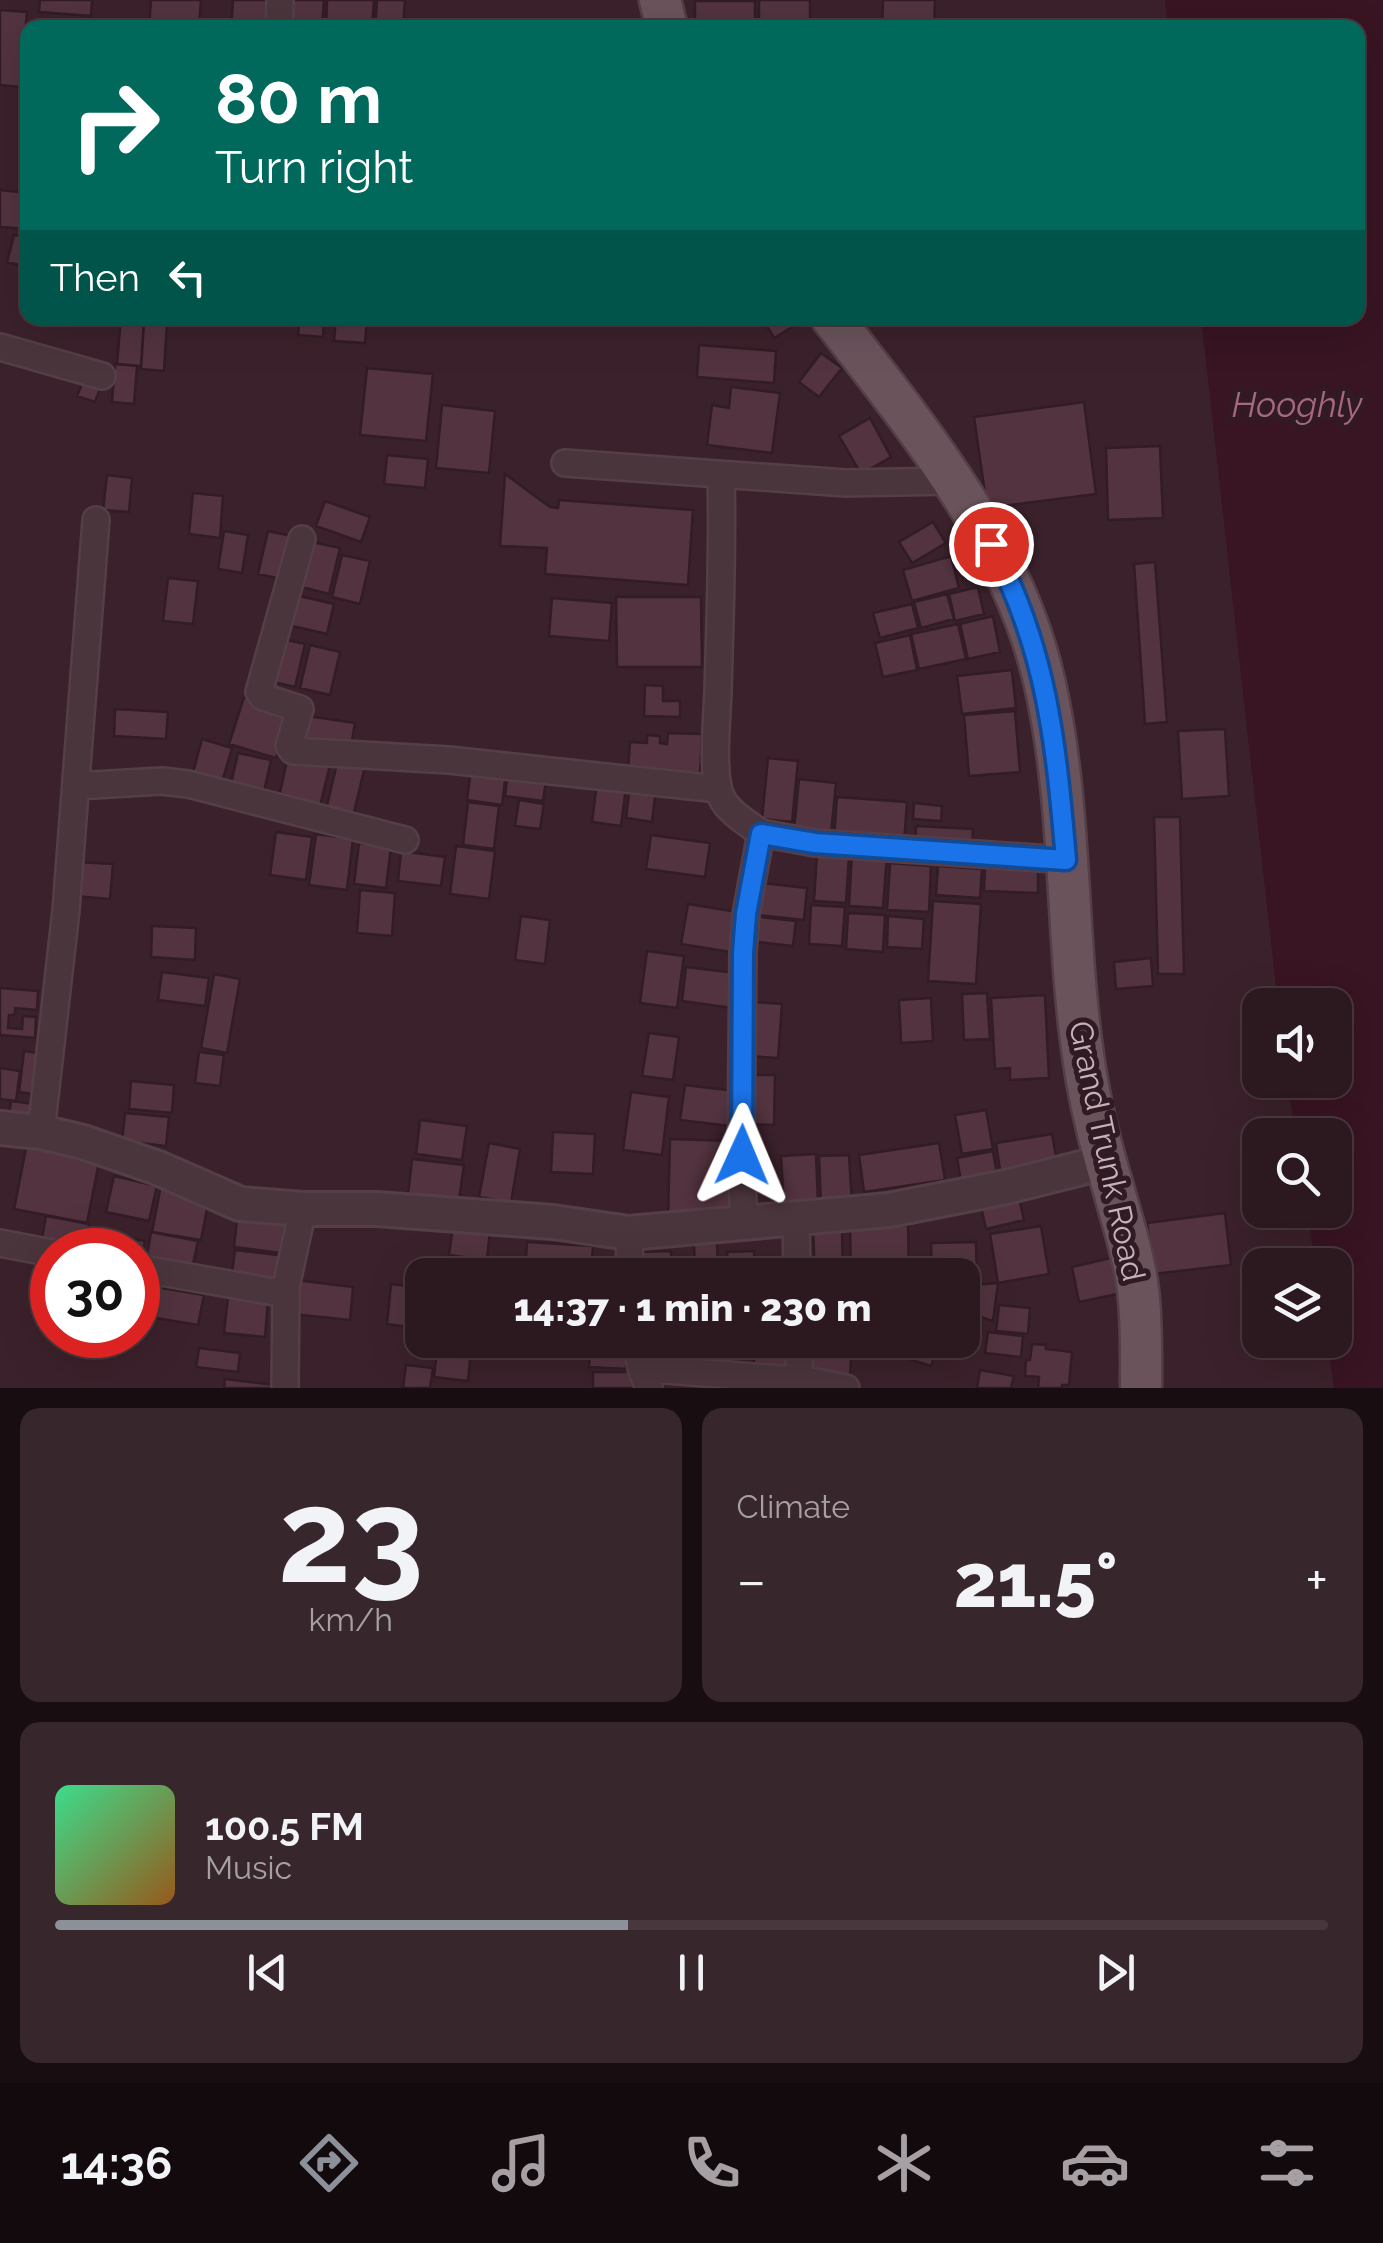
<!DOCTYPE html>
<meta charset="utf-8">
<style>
body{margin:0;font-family:Raleway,sans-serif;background:#38262d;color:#f1f3f6;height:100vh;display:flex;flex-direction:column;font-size:38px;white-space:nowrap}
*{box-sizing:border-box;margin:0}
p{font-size:32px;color:#a6a0a5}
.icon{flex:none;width:55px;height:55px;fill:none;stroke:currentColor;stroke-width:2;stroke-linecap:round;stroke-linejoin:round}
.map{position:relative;height:1388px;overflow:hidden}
.side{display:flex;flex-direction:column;gap:20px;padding:20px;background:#180e12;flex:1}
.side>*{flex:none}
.top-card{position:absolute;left:20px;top:20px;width:1345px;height:305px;border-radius:20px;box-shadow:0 10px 40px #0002,0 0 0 2px #48383e;background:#00695c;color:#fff;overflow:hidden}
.controls{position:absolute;left:1242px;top:988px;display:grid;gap:20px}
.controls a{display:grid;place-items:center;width:110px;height:110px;border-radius:20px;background:#2c1920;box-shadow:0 10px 40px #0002,0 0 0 2px #48383e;font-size:50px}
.speed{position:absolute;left:30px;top:1228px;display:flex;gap:20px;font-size:50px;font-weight:700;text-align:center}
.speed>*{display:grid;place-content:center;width:130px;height:130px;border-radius:50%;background:#2c1920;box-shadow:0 10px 40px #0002,0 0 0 2px #48383e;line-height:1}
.speed .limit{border:15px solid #d22;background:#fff;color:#111}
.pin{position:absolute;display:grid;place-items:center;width:85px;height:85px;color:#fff;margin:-42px;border:5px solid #fff;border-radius:50%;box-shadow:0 2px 10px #0007}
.me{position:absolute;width:110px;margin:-55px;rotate:1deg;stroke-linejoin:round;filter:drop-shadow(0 0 8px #0008)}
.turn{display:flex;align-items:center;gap:35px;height:210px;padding:0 30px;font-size:45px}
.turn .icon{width:130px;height:130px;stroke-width:2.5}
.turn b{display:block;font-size:70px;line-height:85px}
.then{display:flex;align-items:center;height:95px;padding:0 30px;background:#0003;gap:20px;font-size:38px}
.big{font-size:75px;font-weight:800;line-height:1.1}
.side .widget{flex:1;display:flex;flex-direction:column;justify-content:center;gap:15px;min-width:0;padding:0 35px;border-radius:20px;background:#38262d}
.side .dial{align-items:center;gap:0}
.dial b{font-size:130px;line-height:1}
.song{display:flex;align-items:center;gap:30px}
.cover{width:120px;height:120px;border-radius:15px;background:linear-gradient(135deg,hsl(150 70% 55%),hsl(30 70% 35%))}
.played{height:10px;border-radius:5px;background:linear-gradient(90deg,#8c9099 45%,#48383e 45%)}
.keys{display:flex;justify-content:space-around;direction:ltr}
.heat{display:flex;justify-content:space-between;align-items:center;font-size:55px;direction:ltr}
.side .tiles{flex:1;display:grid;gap:20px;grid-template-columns:1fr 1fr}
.widget:last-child{grid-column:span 2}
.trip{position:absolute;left:405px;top:1258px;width:575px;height:100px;border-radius:20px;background:#2c1920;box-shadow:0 10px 40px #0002,0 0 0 2px #48383e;font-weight:800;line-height:100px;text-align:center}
.tab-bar{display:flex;height:160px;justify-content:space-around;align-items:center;background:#120a0d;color:#a6a0a5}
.tab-bar .icon{width:70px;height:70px}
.tab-bar .on{color:#8c9099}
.tab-bar b{font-size:45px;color:#f1f3f6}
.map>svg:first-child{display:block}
.water{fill:#391422}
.building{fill:#52333f;stroke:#321c25;stroke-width:2.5}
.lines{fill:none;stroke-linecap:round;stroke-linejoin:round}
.minor-casing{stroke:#543e47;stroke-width:30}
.tertiary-casing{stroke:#543e47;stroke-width:38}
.primary-casing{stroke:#543e47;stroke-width:45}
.minor{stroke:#4b353d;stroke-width:25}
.tertiary{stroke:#4b353d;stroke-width:32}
.primary{stroke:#6b535c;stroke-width:40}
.route-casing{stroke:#114b97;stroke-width:25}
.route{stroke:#1a73e8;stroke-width:18}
.labels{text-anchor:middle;stroke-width:10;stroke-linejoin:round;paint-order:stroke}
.street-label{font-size:32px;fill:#c7b0b8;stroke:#301a23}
.water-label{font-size:35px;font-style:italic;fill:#a86781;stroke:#301a23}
</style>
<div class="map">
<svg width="1383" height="1388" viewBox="0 0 1383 1388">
<rect width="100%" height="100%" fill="#3b212b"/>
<!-- water -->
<path class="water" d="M 1165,0 L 1383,0 L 1383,1388 L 1334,1388 L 1327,1340 L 1335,1340 L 1335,1265 L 1315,1265 L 1307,1210 L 1335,1210 L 1335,1135 L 1296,1135 L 1287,1080 L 1335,1080 L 1335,1005 L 1278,1005 L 1201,318 L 1358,318 L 1358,28 L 1168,27 Z"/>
<!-- building -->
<path class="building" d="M 40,0 L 92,0 L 91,16 L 39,12 Z
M 151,0 L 201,0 L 199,28 L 149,28 Z
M 233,0 L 279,0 L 277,28 L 231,28 Z
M 289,0 L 324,0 L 322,28 L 287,28 Z
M 327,0 L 374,0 L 372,28 L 326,28 Z
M 377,0 L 405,0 L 403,28 L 375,28 Z
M 759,0 L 810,0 L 810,26 L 759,26 Z
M 883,0 L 935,0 L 934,28 L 882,28 Z
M 695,1 L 755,1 L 755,28 L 695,28 Z
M 0,10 L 27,12 L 20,87 L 0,85 Z
M 506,19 L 555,23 L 555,28 L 505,28 Z
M 0,190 L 28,193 L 28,229 L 0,227 Z
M 14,235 L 28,238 L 28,267 L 7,262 Z
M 121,318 L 144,319 L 141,366 L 117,364 Z
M 300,318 L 324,318 L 323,337 L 298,335 Z
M 336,318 L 367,318 L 365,343 L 334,341 Z
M 666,318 L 696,318 L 696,326 L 666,324 Z
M 762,318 L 794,318 L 797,324 L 774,338 Z
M 144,322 L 167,323 L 164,371 L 141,369 Z
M 699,345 L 776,351 L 774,383 L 697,377 Z
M 821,353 L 842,368 L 819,397 L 799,382 Z
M 115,364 L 137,366 L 134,404 L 112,402 Z
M 367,368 L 433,374 L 426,441 L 360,435 Z
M 86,374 L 103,381 L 95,402 L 77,396 Z
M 731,387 L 780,393 L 772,453 L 707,445 L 712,405 L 729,408 Z
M 1084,402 L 1096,494 L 987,508 L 974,417 Z
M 442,405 L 495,411 L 489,473 L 436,468 Z
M 870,418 L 891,457 L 861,474 L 839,436 Z
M 1160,446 L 1163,518 L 1108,520 L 1106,448 Z
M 387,455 L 428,459 L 425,488 L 384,484 Z
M 505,474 L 550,507 L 558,508 L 559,500 L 693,510 L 688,585 L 545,574 L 547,548 L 500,546 Z
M 107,475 L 132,478 L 129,512 L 103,510 Z
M 193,493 L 223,496 L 220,538 L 189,534 Z
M 325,501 L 370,517 L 361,542 L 316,526 Z
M 933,522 L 946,543 L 912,563 L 899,542 Z
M 224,531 L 248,535 L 242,573 L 218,569 Z
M 268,531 L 296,537 L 286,580 L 258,574 Z
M 312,542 L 340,548 L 329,594 L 302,587 Z
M 342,555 L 370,561 L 360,604 L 332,597 Z
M 951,556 L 959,588 L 912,601 L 903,570 Z
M 1155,562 L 1167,722 L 1145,724 L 1134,564 Z
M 168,578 L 198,581 L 193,624 L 163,621 Z
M 978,587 L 984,614 L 955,621 L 949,594 Z
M 947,594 L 954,619 L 921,628 L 914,602 Z
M 295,595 L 334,604 L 327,634 L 288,625 Z
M 616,597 L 701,597 L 702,667 L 617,667 Z
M 552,598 L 612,603 L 609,641 L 549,636 Z
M 912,604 L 918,628 L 880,638 L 873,613 Z
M 993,616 L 1000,652 L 968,659 L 960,624 Z
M 958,624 L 966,659 L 919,669 L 911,634 Z
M 910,635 L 917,670 L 883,677 L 875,643 Z
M 278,638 L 305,644 L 295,687 L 269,681 Z
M 310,645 L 340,652 L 330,695 L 300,688 Z
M 1012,670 L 1016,708 L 962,714 L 957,676 Z
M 645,685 L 663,686 L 663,701 L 680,701 L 680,717 L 644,716 Z
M 244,697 L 290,710 L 276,758 L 229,744 Z
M 115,709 L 168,712 L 166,739 L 114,736 Z
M 1015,711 L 1020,772 L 969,776 L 964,715 Z
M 301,715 L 355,723 L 350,753 L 296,745 Z
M 1225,729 L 1229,796 L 1182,799 L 1178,731 Z
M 668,733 L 702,734 L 700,773 L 628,770 L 630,742 L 647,743 L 647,735 L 660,736 L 660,743 L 667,744 Z
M 202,739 L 232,748 L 220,789 L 191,780 Z
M 238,753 L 271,760 L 263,796 L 230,788 Z
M 288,756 L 330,765 L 319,810 L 278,801 Z
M 768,758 L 798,761 L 792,822 L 762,819 Z
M 338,759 L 365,766 L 352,821 L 325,814 Z
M 471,769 L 506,773 L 502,805 L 467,800 Z
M 508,771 L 547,775 L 543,801 L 505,796 Z
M 799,779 L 836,783 L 831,834 L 794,830 Z
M 597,783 L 626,787 L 621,826 L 592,822 Z
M 630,785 L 656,789 L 652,822 L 626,818 Z
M 837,797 L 907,802 L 904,844 L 834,838 Z
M 519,800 L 544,804 L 540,829 L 515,826 Z
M 468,802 L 499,806 L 494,849 L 463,845 Z
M 914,803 L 942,806 L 941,821 L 913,819 Z
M 1154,817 L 1180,817 L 1184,974 L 1158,974 Z
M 916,826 L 973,829 L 972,851 L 915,848 Z
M 276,832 L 312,837 L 306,880 L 270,875 Z
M 316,834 L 353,839 L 347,890 L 309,885 Z
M 651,835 L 710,843 L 705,877 L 646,869 Z
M 359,843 L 391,847 L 386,888 L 354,884 Z
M 456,846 L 495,851 L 489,899 L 450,894 Z
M 401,851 L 445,857 L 441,886 L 398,881 Z
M 852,852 L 887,855 L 883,908 L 849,906 Z
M 817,853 L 849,856 L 846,903 L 814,901 Z
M 77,862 L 113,864 L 110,899 L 74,896 Z
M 890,863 L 931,866 L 929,912 L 887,910 Z
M 985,865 L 1038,867 L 1038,893 L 984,891 Z
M 938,866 L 982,869 L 980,898 L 936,895 Z
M 761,883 L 807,888 L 804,920 L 757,915 Z
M 360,890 L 395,893 L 392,936 L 357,933 Z
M 933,901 L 981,904 L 976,984 L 928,981 Z
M 688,904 L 744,913 L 737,953 L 681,944 Z
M 811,905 L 845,907 L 842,946 L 809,944 Z
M 848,913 L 885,915 L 883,952 L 846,949 Z
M 521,916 L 550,920 L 545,964 L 515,960 Z
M 752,916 L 796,921 L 793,946 L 749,941 Z
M 888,916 L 924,919 L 922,949 L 887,947 Z
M 152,926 L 196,928 L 195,960 L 151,957 Z
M 647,951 L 684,956 L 677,1008 L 640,1003 Z
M 1151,958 L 1153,986 L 1116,989 L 1114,962 Z
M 686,967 L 736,973 L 732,1008 L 682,1001 Z
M 162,972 L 209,978 L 205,1006 L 158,1000 Z
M 214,974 L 240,979 L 227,1053 L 201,1048 Z
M 0,988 L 38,991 L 37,1010 L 15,1008 L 15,1015 L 9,1015 L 8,1028 L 22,1029 L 23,1016 L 36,1017 L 35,1038 L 0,1035 Z
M 987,993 L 990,1039 L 964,1040 L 962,994 Z
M 1045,995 L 1049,1078 L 1010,1080 L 1010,1068 L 995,1069 L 991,998 Z
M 931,998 L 933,1041 L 901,1043 L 899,1000 Z
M 753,1002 L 782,1004 L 778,1058 L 748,1056 Z
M 649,1033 L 679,1037 L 673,1080 L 642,1076 Z
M 24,1051 L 46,1054 L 40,1095 L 19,1092 Z
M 199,1052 L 224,1055 L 220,1086 L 195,1083 Z
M 0,1068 L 20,1071 L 16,1101 L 0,1099 Z
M 748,1075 L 775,1075 L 774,1125 L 747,1124 Z
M 131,1081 L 174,1085 L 172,1113 L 129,1109 Z
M 685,1085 L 735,1091 L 730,1126 L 680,1120 Z
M 631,1092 L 669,1097 L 662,1155 L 623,1150 Z
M 11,1101 L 42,1105 L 39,1126 L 8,1122 Z
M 986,1110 L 993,1149 L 962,1154 L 955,1115 Z
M 125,1113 L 169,1117 L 166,1146 L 122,1141 Z
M 420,1120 L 467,1126 L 462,1160 L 416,1154 Z
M 553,1132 L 595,1134 L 593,1174 L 551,1172 Z
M 1052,1134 L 1058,1167 L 1001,1177 L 996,1143 Z
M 28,1138 L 101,1152 L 87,1223 L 14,1209 Z
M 670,1139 L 732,1141 L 730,1217 L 668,1216 Z
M 489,1143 L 520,1149 L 511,1203 L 479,1197 Z
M 939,1143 L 945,1180 L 864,1192 L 859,1155 Z
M 993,1151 L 998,1180 L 962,1187 L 957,1158 Z
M 816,1154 L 818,1204 L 784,1206 L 781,1156 Z
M 849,1155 L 852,1204 L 821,1205 L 819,1156 Z
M 412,1159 L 464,1165 L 459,1200 L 408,1195 Z
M 114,1176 L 157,1186 L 149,1221 L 106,1212 Z
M 161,1185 L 209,1199 L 201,1240 L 152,1232 Z
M 1018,1193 L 1024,1220 L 986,1229 L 980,1202 Z
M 238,1211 L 292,1217 L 288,1254 L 234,1247 Z
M 1225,1213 L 1231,1265 L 1153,1274 L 1147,1223 Z
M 46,1216 L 89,1224 L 84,1250 L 40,1248 Z
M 908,1225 L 909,1275 L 851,1275 L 850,1227 Z
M 453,1226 L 490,1230 L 487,1260 L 449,1255 Z
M 1041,1226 L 1049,1274 L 998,1283 L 990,1234 Z
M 842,1229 L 843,1275 L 815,1275 L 813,1230 Z
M 95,1232 L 145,1241 L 140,1266 L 138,1265 L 138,1250 L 92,1250 Z
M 151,1232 L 198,1241 L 191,1274 L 145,1266 Z
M 527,1242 L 593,1246 L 591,1275 L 525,1275 Z
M 976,1242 L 977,1278 L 962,1279 L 962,1275 L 932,1275 L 931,1243 Z
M 717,1243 L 718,1269 L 695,1270 L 694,1244 Z
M 235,1250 L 287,1256 L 283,1287 L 231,1281 Z
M 671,1251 L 672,1275 L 639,1275 L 638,1252 Z
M 754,1251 L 755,1275 L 728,1275 L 727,1252 Z
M 1115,1257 L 1122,1293 L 1079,1302 L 1072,1267 Z
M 450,1265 L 502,1271 L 502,1275 L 449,1275 Z
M 296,1280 L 353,1287 L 350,1320 L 292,1314 Z
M 998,1283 L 993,1321 L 962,1311 L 962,1286 Z
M 138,1284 L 204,1295 L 198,1325 L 138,1315 Z
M 391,1284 L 422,1288 L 422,1329 L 387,1324 Z
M 228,1297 L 268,1301 L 265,1337 L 224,1333 Z
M 999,1305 L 1030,1308 L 1028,1334 L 996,1331 Z
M 988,1332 L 1023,1336 L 1021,1357 L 985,1353 Z
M 438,1340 L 472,1340 L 468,1381 L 434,1377 Z
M 591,1340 L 628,1340 L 626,1369 L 589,1367 Z
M 754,1340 L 791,1340 L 792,1369 L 754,1370 Z
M 901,1340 L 940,1340 L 931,1366 L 896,1355 Z
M 806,1342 L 852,1345 L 850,1375 L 804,1372 Z
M 1032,1344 L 1046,1345 L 1046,1349 L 1072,1352 L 1069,1385 L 1062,1385 L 1062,1388 L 1038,1388 L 1039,1377 L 1025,1376 L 1026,1360 L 1030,1360 Z
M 199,1348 L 240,1353 L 238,1372 L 196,1367 Z
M 406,1365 L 433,1368 L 430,1388 L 403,1388 Z
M 980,1370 L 1014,1376 L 1011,1388 L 977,1388 Z
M 593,1372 L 636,1372 L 636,1388 L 593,1388 Z
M 225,1379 L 275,1385 L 275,1388 L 224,1388 Z"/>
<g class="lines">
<!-- minor casing -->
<g class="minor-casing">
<path id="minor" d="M 279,28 L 280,0
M 0,347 L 102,376
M 565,463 L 846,483 L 953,481
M 721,476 C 723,548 720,619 718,691 C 717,719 712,765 719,791 C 724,810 746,822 761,833
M 302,539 L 259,692 L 263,697 L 300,709 L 289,746 L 293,751 L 449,760 L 718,789
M 76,786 L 162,781 L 188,784 L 405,840
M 41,1132 L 66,910 L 96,520
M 796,1219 L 797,1275
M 744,1224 L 741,1155 L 743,953 L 746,914 L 761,833 L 815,843 L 1067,860
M 629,1233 L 630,1275
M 0,1243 L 52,1253
M 138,1268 L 280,1293 L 286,1287 L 303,1209
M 636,1340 L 641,1368 L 649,1388
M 641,1368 L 792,1380 L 798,1376 L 799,1371 L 799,1340
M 796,1378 L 846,1388
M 285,1388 L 286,1287"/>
</g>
<!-- tertiary casing -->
<g class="tertiary-casing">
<path id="tertiary" d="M 0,1128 L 41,1132 L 83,1142 L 158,1168 L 240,1204 L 303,1209 L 377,1209 L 553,1222 L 629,1233 L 889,1210 L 1006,1187 L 1105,1162"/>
</g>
<!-- primary casing -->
<g class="primary-casing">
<path id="primary" d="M 660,0 L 667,28
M 832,318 C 917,427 1012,542 1044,680 C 1073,805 1065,936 1084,1062 C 1090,1104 1101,1147 1113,1187 C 1122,1221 1134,1255 1138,1290 C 1142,1322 1141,1355 1141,1388"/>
</g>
<!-- minor -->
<use href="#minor" class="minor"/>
<!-- tertiary -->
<use href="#tertiary" class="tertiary"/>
<!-- primary -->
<use href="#primary" class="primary"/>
</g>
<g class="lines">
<!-- route casing -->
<g class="route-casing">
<path id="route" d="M 742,1155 L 743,953 L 746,914 L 761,834 L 815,843 L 1066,860 C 1056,744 1047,648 991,544"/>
</g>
<!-- route -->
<use href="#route" class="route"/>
</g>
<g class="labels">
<!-- street labels -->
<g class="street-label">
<text transform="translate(1107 1151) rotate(78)" y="11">Grand Trunk Road</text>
</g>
<!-- water labels -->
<g class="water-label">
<text x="1297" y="417">Hooghly</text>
</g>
</g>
</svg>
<div class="controls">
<a><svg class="icon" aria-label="sound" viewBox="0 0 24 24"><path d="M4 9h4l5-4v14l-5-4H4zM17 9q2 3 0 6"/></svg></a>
<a><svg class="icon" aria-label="search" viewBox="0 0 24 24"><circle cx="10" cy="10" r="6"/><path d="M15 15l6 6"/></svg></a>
<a><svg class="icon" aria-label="layers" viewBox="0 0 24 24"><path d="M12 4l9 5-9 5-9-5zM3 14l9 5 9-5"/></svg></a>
</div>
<div class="speed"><div class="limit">30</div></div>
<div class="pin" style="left:991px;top:544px;background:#d93025"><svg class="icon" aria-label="arrive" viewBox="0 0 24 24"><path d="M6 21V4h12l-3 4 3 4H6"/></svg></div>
<svg class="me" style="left:742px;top:1155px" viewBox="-20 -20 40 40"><path d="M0-17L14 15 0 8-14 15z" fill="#1a73e8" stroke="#fff" stroke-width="4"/></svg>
<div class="trip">14:37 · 1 min · 230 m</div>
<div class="top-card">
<div class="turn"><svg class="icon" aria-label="right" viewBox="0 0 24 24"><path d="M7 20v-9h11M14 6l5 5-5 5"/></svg><div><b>80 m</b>Turn right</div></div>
<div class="then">Then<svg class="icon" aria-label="left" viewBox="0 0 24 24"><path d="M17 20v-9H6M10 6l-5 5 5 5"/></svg></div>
</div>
</div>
<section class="side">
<div class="tiles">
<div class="widget dial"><b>23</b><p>km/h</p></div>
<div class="widget"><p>Climate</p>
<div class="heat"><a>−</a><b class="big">21.5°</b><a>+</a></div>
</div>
<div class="widget">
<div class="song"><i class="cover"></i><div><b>100.5 FM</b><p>Music</p></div></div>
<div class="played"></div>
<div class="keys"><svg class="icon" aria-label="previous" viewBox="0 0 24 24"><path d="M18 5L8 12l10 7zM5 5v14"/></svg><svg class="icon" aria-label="pause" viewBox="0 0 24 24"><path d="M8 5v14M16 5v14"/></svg><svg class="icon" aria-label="next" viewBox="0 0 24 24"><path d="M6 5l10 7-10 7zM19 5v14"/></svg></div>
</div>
</div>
</section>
<nav class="tab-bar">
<b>14:36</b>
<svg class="icon on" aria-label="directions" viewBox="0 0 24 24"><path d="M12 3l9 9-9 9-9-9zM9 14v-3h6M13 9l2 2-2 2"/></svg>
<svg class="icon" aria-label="music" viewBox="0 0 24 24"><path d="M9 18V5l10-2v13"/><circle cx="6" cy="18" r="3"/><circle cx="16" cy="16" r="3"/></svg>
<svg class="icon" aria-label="phone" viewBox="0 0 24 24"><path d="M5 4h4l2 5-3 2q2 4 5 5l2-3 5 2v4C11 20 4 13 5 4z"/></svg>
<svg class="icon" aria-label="climate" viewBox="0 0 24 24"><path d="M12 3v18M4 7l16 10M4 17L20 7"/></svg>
<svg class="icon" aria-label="car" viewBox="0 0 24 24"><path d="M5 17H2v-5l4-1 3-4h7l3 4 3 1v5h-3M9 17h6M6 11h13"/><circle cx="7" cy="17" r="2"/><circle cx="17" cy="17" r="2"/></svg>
<svg class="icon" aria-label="filters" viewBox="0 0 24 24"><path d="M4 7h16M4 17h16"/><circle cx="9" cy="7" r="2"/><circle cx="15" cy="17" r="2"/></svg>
</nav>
